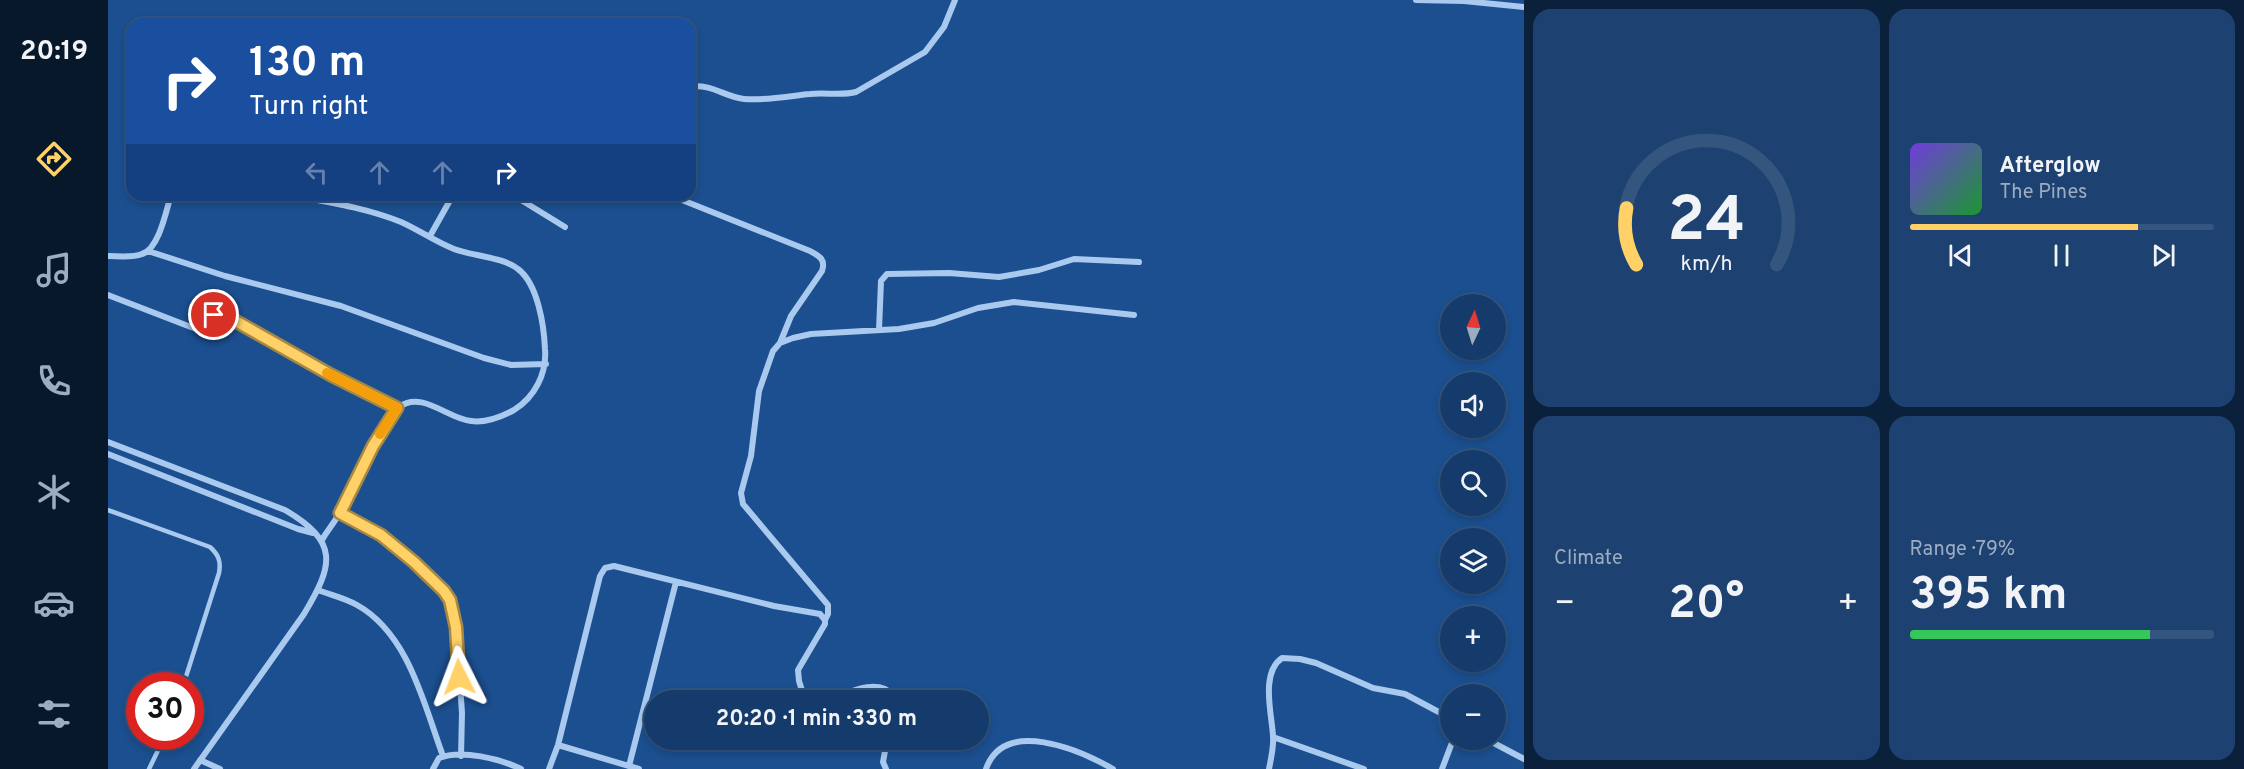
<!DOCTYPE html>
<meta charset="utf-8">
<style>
body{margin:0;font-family:Overpass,sans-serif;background:#1d4271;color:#f1f3f6;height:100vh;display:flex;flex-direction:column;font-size:22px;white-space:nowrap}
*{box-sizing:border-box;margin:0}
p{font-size:20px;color:#9dadc1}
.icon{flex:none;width:33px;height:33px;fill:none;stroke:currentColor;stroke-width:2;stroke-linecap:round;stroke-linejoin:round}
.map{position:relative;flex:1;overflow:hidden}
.panel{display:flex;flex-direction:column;gap:9px;padding:9px;background:#0b203b;width:720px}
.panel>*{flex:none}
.hud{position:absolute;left:18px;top:18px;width:570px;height:183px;border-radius:18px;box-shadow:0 3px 9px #0003,0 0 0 2px #33557e;background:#1a4fa0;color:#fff;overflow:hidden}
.needle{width:39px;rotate:4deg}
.controls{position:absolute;left:1332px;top:294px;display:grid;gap:12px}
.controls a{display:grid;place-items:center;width:66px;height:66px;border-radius:50%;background:#143b6b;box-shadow:0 3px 9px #0003,0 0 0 2px #33557e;font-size:30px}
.speed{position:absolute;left:18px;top:672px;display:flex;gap:12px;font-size:30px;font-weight:700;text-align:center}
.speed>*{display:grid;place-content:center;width:78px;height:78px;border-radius:50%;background:#143b6b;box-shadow:0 3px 9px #0003,0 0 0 2px #33557e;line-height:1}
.speed .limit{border:9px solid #d22;background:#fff;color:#111}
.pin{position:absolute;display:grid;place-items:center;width:51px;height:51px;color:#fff;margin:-26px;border:3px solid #fff;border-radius:50%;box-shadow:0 2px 6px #0007}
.me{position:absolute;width:66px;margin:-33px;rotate:357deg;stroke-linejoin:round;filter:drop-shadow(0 0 4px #0008)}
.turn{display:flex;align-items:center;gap:21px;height:126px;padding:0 24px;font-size:27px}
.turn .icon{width:78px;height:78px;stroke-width:2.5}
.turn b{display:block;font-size:42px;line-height:51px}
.lanes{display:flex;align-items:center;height:57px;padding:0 24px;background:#0003;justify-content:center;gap:30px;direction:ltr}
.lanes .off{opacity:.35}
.big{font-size:45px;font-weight:700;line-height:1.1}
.panel .tile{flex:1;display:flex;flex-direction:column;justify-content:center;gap:9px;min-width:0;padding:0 21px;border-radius:18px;background:#1d4271}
.panel .dial{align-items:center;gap:0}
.dial svg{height:156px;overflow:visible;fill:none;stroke:#33557e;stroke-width:7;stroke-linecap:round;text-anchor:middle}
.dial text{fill:#f1f3f6;stroke:none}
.song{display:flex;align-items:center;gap:18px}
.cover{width:72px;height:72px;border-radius:9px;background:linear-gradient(135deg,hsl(260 70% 55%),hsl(130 70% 35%))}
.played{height:6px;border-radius:3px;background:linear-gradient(90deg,#ffd166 75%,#33557e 75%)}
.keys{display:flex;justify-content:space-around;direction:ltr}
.heat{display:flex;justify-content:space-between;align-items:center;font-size:33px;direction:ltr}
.charge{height:9px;border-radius:4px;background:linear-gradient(90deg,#34c759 79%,#33557e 0)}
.panel .tiles{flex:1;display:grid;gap:9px;grid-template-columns:repeat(2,1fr)}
.trip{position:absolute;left:536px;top:690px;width:345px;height:60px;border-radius:30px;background:#143b6b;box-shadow:0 3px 9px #0003,0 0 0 2px #33557e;font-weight:700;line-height:60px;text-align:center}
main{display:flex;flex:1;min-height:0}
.dock{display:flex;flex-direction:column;width:108px;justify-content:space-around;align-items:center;background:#08182b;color:#9dadc1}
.dock .icon{width:42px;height:42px}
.dock .current{color:#ffd166}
.dock b{font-size:27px;color:#f1f3f6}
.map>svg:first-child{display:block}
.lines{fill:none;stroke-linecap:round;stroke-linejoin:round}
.lane{stroke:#a9c9ee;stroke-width:4.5}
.street{stroke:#a9c9ee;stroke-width:6}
.route-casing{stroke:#a68842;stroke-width:15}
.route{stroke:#ffd166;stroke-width:10}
.slow{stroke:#f59e0b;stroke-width:10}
</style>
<main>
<nav class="dock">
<b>20:19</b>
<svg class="icon current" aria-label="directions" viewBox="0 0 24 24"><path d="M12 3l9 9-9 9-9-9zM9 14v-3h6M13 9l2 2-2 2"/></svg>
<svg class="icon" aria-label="music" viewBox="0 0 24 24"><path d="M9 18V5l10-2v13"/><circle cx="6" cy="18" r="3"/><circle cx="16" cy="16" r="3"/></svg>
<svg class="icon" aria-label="phone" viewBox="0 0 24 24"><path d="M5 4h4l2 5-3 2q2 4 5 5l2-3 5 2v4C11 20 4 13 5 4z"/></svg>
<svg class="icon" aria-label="climate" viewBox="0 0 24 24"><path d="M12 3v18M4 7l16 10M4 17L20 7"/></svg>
<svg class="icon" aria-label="car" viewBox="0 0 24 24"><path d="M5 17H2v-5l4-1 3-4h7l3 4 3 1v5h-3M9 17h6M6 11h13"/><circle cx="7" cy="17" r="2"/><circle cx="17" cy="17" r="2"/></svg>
<svg class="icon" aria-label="filters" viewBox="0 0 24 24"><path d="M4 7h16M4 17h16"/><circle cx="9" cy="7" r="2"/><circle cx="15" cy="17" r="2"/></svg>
</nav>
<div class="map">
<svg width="1416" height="769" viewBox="0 0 1416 769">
<rect width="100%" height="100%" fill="#1b4f8f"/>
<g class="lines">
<!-- lane -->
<path class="lane" d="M 0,510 L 102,547 C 111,555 113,562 111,573 L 75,686
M 41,769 L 57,736"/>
<!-- street -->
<path class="street" d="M 1308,0 L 1356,1 L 1416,7
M 582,87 C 602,83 617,97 636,99 C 657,101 681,96 702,94 C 717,92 733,96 748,92 L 817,52 L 836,27 L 847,0
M 183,195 C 220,202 258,208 293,222 C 311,230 328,242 346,249 C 364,256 395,257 410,269 C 430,284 436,326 437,349 C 439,373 427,397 406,410 C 393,417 377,423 363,421 C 340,419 314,390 291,407 C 283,412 279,421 275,429 C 259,456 248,487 231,514 C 226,523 219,531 214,540
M 405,195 L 457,227
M 557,195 L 569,198 L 702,251 C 711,256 718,259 714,271 L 683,316 L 672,343
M 322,236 L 345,195
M 40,251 L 117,276 L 233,306 L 376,358 L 403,365 L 438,364
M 0,256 C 11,256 24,258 34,254 C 51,249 58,211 63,195
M 0,295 L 88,329 L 97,327 L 106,315 L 117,315 L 223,375 L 289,408
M 771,330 L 773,281 L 779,274 L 841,273 L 891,277 L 931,270 L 966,259 L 1031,262
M 0,442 L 177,510 C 231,542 226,564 196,614 L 86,769
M 0,454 L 190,529 L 205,533
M 232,513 L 273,535 L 296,553 L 336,591 L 342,600 L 348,627 L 354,713 L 353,756
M 210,590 C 223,595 237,598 249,605 C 301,634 316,705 335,756
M 717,620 L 720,614 L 720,605 L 635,504 L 633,493 L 643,456 L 651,391 L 665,351 L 672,343 L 685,338 L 703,334 L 791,329 L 826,323 L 870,308 L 906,302 L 1026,315
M 721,700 C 740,693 769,677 785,695 L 785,700
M 1165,737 L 1256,769
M 1380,740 L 1416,759
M 450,745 L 531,769
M 92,760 L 112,769
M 521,766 L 568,582
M 325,769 L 331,758 C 353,749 393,759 413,769
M 441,769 L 450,745 L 492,576 L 497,568 L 506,566 L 666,606 L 712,614 L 717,620 L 717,624 L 690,670 L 691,681 L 697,700
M 778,769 L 775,762 L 779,740
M 878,769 C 896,717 972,750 1005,769
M 1161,769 C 1163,758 1166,747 1165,736 C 1164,715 1152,673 1174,658 L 1192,659 L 1208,663 L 1265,688 L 1297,694 L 1342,718
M 1334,769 L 1345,740"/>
</g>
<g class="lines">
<!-- route casing -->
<g class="route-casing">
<path id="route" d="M 106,315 L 117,315 L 223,375 L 289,408 L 265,446 L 232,513 L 273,535 L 306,562 L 336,591 L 342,600 L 348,627 L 351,677"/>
</g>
<!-- route -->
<use href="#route" class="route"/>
<!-- slow -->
<path class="slow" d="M 219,373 L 289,408 L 272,434"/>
</g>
</svg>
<div class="controls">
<a><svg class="needle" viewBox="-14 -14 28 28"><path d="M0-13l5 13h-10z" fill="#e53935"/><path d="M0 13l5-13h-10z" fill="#9dadc1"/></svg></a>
<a><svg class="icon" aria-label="sound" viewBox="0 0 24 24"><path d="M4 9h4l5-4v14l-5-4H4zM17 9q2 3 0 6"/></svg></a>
<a><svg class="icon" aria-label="search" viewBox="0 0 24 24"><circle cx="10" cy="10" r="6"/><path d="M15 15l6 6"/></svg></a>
<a><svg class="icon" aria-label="layers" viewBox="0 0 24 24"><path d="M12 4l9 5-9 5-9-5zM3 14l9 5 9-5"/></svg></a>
<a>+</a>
<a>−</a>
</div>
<div class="speed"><div class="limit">30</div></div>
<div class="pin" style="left:106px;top:315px;background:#d93025"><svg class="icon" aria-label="arrive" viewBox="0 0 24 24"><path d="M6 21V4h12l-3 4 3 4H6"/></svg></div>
<svg class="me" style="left:351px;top:677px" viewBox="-20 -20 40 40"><path d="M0-17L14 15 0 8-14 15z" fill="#ffd166" stroke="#fff" stroke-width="4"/></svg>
<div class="trip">20:20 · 1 min · 330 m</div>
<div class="hud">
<div class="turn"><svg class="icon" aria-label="right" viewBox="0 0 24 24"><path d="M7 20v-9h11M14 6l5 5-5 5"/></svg><div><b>130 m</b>Turn right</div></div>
<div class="lanes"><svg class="icon off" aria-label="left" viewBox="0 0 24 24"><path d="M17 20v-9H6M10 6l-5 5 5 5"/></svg><svg class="icon off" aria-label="ahead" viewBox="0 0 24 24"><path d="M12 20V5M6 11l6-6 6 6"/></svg><svg class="icon off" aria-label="ahead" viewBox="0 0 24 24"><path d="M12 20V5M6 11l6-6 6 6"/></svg><svg class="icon" aria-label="right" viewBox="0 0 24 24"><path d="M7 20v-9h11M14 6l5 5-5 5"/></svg></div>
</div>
</div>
<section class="panel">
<div class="tiles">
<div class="tile dial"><svg viewBox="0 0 100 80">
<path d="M14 69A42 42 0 1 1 86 69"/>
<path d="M14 69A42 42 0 0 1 9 40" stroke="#ffd166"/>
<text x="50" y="56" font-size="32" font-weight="700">24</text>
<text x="50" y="72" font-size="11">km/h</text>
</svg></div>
<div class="tile">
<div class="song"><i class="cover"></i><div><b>Afterglow</b><p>The Pines</p></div></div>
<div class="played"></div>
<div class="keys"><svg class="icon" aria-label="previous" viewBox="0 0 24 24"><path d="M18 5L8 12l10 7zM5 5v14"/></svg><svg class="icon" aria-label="pause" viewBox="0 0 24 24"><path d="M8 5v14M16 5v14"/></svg><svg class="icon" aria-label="next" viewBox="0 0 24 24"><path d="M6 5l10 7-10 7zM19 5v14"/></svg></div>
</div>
<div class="tile"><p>Climate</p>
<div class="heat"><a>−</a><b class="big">20°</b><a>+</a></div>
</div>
<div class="tile"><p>Range · 79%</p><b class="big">395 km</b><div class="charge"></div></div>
</div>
</section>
</main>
